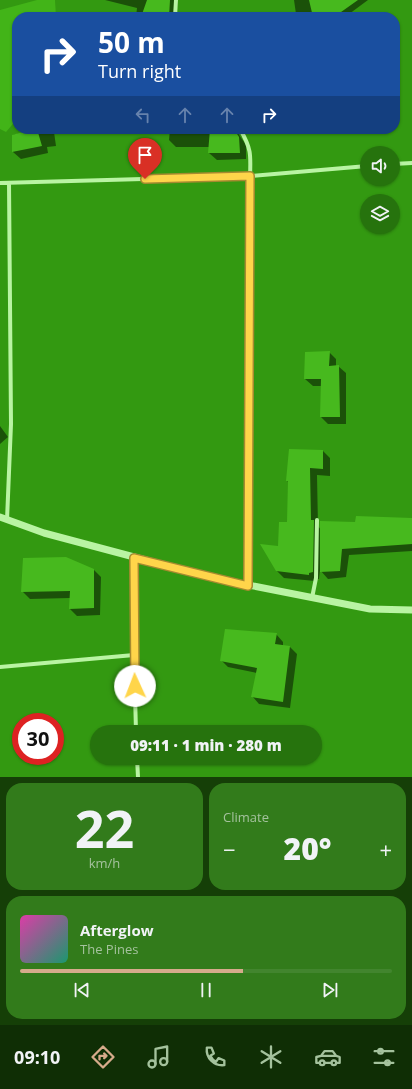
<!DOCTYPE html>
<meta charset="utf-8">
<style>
body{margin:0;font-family:"Open Sans",sans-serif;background:#327b1b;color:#f1f3f6;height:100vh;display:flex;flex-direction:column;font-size:15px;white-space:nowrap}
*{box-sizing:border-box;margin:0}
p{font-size:13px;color:#a4c29d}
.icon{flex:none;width:22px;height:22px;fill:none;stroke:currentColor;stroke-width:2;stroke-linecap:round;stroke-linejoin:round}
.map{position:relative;height:777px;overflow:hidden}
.sheet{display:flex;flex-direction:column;gap:6px;padding:6px;background:#153f07;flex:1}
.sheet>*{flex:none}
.banner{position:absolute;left:12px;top:12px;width:388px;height:122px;border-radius:16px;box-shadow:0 1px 3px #0004;background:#1a4fa0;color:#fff;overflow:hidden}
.controls{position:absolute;left:360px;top:146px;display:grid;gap:8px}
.controls a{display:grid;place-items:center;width:40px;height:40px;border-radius:50%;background:#26730d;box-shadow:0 1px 3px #0004;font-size:20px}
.speed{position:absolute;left:12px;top:713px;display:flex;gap:8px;font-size:20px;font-weight:700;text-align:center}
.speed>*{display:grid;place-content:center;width:52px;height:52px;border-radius:50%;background:#26730d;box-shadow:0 1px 3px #0004;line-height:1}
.speed .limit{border:6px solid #d22;background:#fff;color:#111}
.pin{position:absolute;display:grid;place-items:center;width:34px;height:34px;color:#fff;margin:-41px -17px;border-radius:50% 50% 50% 0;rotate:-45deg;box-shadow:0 0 4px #0007}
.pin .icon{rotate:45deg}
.me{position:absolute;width:44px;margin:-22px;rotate:358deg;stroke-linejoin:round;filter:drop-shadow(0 0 3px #0008)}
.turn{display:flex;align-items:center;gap:14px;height:84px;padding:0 20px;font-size:18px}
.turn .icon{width:52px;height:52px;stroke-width:2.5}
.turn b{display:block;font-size:28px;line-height:34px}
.lanes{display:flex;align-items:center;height:38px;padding:0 20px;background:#0003;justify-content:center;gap:20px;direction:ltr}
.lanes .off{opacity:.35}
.big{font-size:30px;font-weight:800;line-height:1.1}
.sheet .widget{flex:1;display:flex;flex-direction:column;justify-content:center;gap:6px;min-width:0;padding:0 14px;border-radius:16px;background:#327b1b}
.sheet .dial{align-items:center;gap:0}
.dial b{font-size:52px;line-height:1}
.song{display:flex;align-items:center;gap:12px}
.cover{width:48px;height:48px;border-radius:6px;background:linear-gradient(135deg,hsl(320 70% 55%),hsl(160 70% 35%))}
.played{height:4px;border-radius:2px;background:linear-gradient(90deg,#d6ab8b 60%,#42852e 60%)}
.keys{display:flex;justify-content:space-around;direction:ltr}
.heat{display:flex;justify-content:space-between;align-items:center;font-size:22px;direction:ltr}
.sheet .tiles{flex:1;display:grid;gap:6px;grid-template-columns:1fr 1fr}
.widget:last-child{grid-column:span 2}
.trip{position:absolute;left:90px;top:725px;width:232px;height:40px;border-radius:20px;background:#26730d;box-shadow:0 1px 3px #0004;font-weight:800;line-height:40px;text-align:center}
.dock{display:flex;height:64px;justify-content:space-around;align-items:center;background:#0f2e05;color:#a4c29d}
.dock .icon{width:28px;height:28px}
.dock .selected{color:#d6ab8b}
.dock b{font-size:18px;color:#f1f3f6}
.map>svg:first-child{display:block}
.green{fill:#42b418}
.shadow{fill:#0007}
.building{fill:#47b91e}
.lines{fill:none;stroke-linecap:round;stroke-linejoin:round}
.minor{stroke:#b9f4a3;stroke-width:4}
.tertiary{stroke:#b9f4a3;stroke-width:7}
.route-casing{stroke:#a68a30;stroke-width:10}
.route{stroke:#ffd54a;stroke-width:7}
</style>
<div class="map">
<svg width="412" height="777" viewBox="0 0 412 777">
<rect width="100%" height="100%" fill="#391"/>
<!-- green -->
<path class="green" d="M 37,0 L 55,0 L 56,17 L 17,17 L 17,119 L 6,132 L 0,129 L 0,10 Z"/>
<!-- shadow -->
<path class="shadow" d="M 105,0 L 178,0 L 176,17 L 136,17 L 137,8 Z
M 294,0 L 368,0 L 345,17 L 314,17 L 313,15 L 300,17 L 296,14 Z
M 32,129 L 68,129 L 54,132 L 56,146 L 47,147 L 48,153 L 21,159 L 13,152 L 13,135 L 32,130 Z
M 170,129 L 235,129 L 246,145 L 246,159 L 217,160 L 209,153 L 210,147 L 176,147 L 169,140 Z
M 329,352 L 336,359 L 336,366 L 338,366 L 346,373 L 346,424 L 328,424 L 321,417 L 322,386 L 313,386 L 305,379 Z
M 0,426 L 8,437 L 0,444 Z
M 323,451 L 330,458 L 330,476 L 317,475 L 318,526 L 321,530 L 356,524 L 412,519 L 412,551 L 349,555 L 346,577 L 328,579 L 320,570 L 319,579 L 315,579 L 315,581 L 284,578 L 277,571 L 279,547 L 288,523 L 289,482 L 287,481 Z
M 94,570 L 101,577 L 100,615 L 77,616 L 70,609 L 70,598 L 30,599 L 22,591 Z
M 276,634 L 283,642 L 283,646 L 290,647 L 297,654 L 290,708 L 259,704 L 252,696 L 257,673 L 228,667 L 221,660 Z"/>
<!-- building -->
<path class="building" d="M 147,0 L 170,0 L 169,17 L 141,17 Z
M 309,0 L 358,0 L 334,17 L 313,17 Z
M 33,129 L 37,129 L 42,146 L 12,152 L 12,135 Z
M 210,129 L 234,129 L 239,137 L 240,153 L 208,153 Z
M 330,351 L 329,366 L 339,365 L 340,417 L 320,417 L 321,379 L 304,379 L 305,352 Z
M 289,449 L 323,450 L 323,469 L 310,468 L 311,520 L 314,520 L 313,572 L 309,573 L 309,575 L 276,571 L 260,544 L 278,546 L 279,522 L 287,522 L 288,481 L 286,481 Z
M 356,516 L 412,518 L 412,544 L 342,549 L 340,571 L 320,572 L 320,521 L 355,522 Z
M 66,557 L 94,569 L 94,608 L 69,609 L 70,591 L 21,592 L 23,558 Z
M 225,629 L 277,633 L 275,644 L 290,646 L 283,702 L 251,697 L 257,668 L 220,661 Z"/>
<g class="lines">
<!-- minor -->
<path class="minor" d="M 175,17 L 176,0
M 240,129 C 251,148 251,154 250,176 L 248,585
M 393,164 L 412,163
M 0,183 L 250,176 L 367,166
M 7,520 L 11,424 L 9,183
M 134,558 L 134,655 L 136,732
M 312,598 L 316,578 L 317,520
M 0,667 L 134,655
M 137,758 L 138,777"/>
<!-- tertiary -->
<path class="tertiary" d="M 0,517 L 44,533 L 213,578 L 370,609 L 412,610"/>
</g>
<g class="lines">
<!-- route casing -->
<g class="route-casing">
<path id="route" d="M 135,686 L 134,558 L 248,586 L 250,176 L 145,179"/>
</g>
<!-- route -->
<use href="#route" class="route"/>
</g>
</svg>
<div class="controls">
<a><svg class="icon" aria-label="sound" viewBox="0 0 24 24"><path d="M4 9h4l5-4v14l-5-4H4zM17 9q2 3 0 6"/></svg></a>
<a><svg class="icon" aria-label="layers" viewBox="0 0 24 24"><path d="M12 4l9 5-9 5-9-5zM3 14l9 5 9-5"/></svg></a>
</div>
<div class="speed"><div class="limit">30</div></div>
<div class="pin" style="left:145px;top:179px;background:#d93025"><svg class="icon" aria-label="arrive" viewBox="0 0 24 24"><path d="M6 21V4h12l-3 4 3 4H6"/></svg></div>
<svg class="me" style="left:135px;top:686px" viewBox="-20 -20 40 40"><circle r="19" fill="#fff"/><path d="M0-13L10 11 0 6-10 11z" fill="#ffd54a"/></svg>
<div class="trip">09:11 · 1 min · 280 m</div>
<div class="banner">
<div class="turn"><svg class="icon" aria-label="right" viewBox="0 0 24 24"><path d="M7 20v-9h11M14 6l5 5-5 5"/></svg><div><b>50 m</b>Turn right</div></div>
<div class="lanes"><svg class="icon off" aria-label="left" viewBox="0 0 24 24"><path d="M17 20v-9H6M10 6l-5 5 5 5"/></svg><svg class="icon off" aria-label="ahead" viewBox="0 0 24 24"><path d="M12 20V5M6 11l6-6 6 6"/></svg><svg class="icon off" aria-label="ahead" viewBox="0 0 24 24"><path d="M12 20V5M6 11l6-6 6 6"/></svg><svg class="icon" aria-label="right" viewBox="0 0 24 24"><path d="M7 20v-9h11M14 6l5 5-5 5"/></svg></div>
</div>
</div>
<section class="sheet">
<div class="tiles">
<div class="widget dial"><b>22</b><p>km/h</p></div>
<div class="widget"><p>Climate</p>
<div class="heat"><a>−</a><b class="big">20°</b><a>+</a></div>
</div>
<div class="widget">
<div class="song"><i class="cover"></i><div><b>Afterglow</b><p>The Pines</p></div></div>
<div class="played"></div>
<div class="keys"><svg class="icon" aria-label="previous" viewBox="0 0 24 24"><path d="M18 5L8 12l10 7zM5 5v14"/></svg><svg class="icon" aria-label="pause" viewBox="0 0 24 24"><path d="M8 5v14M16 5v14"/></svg><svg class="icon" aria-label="next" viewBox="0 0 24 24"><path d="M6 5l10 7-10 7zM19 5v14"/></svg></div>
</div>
</div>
</section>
<nav class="dock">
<b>09:10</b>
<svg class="icon selected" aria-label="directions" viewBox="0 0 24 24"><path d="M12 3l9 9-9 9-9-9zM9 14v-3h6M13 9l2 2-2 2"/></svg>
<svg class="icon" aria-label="music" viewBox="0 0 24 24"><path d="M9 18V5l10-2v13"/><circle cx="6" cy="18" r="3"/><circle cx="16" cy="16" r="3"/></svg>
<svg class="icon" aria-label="phone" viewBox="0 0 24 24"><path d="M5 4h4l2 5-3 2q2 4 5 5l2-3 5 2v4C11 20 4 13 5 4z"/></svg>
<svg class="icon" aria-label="climate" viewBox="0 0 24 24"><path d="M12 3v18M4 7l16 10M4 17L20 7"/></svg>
<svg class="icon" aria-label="car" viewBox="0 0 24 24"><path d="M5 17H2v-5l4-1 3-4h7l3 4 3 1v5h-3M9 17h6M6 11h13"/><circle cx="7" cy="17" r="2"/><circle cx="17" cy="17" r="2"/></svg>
<svg class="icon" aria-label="filters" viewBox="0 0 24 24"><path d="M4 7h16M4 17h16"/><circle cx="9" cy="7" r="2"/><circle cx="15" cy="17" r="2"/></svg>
</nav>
